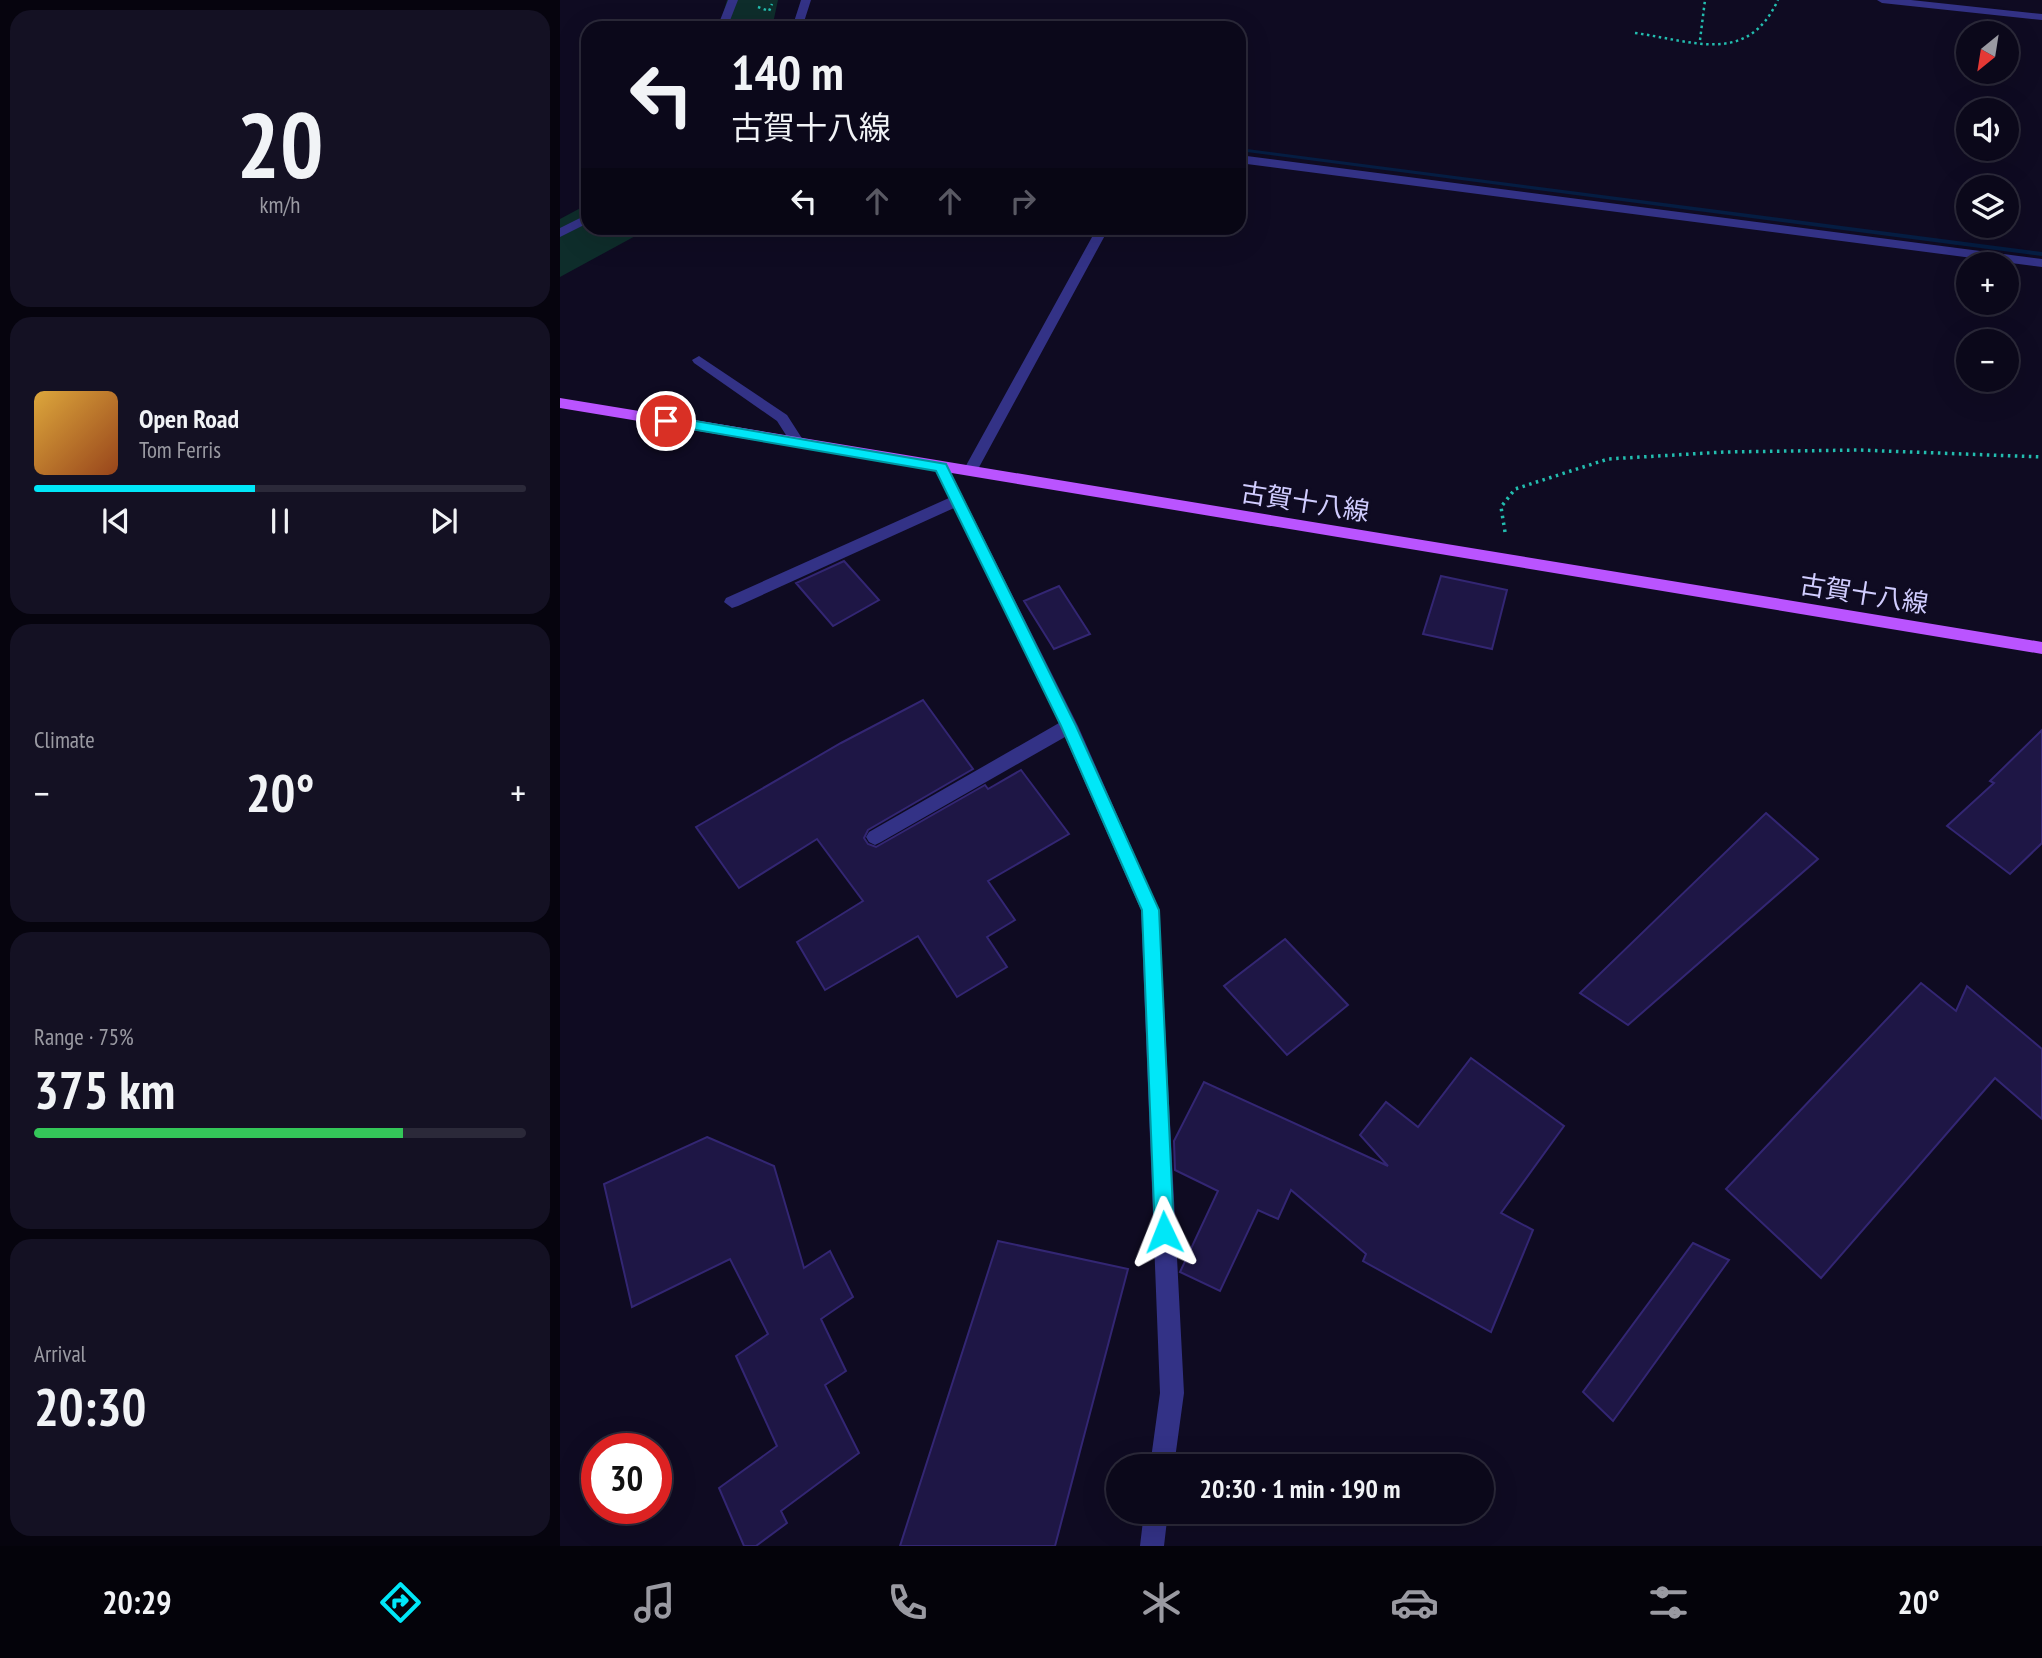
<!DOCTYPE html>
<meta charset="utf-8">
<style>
body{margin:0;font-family:"PT Sans Narrow","Noto Sans JP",sans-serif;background:#141123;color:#f1f3f6;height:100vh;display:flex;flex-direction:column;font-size:26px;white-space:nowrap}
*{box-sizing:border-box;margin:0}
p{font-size:23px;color:#9a9aa2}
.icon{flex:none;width:38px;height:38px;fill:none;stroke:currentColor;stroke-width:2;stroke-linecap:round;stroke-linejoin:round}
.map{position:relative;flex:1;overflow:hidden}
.side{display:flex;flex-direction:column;gap:10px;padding:10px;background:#06040e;width:560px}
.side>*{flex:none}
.banner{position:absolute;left:21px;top:21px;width:665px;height:214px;border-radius:21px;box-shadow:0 7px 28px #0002,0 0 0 2px #2b2939;background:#0b081a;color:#f1f3f6;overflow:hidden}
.needle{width:46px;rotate:210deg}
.fabs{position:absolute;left:1396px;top:21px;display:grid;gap:14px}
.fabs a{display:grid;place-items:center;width:63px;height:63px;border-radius:50%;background:#0b081a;box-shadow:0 7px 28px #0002,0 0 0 2px #2b2939;font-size:35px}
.speed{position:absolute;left:21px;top:1433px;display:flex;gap:14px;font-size:35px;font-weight:700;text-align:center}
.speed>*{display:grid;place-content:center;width:91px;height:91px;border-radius:50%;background:#0b081a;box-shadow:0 7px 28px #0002,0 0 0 2px #2b2939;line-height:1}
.speed .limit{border:10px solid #d22;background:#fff;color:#111}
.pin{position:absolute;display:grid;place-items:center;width:60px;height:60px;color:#fff;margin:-30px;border:4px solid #fff;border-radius:50%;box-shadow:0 2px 7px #0007}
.me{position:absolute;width:77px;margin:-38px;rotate:358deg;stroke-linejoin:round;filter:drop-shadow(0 0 5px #0008)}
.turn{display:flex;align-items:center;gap:24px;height:147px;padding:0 35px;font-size:32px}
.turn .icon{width:91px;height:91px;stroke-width:2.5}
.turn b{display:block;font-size:49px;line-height:60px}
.lanes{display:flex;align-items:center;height:66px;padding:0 35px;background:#0003;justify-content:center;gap:35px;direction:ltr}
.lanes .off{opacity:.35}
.big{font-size:52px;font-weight:700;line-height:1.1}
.side .card{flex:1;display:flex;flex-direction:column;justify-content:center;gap:10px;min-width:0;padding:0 24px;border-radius:21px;background:#141123}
.side .dial{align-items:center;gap:0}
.dial b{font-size:91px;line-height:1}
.song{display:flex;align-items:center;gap:21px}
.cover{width:84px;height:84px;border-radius:10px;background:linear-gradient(135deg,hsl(40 70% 55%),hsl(20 70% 35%))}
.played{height:7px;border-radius:4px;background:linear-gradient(90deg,#00e7f8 45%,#2b2939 45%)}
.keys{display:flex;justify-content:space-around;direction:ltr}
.heat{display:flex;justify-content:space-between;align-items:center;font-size:38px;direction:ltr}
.charge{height:10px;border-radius:5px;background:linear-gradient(90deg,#34c759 75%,#2b2939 0)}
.trip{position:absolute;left:546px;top:1454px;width:388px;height:70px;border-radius:35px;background:#0b081a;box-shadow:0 7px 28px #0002,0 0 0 2px #2b2939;font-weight:700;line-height:70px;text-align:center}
.menu{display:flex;height:112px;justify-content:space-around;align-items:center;background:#04030a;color:#9a9aa2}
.menu .icon{width:49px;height:49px}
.menu .on{color:#00e7f8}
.menu b{font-size:32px;color:#f1f3f6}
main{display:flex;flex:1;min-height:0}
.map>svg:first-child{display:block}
.green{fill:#0e2d2b}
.water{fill:#051d42}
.building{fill:#1e1645;stroke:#332673;stroke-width:2}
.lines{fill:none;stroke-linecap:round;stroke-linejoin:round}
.path-far1{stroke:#23bdaf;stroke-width:2.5;stroke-dasharray:2.5 3.5;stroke-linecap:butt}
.path{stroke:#23bdaf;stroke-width:3.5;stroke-dasharray:2.5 4.5;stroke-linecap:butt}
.minor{fill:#333286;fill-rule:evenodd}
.major{fill:#ba54ff;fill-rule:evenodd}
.route{fill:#00e7f8;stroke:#0096a1;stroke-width:2}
.labels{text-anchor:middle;stroke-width:6;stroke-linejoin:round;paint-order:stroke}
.street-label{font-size:26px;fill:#d1cdff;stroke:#0f0b22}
</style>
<main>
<section class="side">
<div class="card dial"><b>20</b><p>km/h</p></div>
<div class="card">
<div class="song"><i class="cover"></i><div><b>Open Road</b><p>Tom Ferris</p></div></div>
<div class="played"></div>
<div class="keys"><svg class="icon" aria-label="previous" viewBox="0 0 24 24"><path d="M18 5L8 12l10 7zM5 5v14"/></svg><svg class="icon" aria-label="pause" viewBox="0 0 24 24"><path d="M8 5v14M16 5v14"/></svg><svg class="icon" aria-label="next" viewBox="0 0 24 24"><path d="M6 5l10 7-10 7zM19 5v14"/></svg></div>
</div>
<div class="card"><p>Climate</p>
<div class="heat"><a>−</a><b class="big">20°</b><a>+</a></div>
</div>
<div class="card"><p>Range · 75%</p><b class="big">375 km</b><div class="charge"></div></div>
<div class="card"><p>Arrival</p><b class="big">20:30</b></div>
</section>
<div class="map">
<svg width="1482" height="1546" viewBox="0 0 1482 1546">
<rect width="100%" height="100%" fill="#0f0b22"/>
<!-- green -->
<path class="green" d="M 167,0 L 218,0 L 212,28 L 159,28 Z
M 28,204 L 28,228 L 90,228 L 0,277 L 0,219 Z"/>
<!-- water -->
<path class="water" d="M 679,148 L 1482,252 L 1482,256 L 679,151 Z"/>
<!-- building -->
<path class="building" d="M 284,561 L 319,600 L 273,626 L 236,583 Z
M 881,576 L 947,590 L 932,649 L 863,634 Z
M 499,586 L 530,634 L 494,649 L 464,601 Z
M 363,700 L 413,769 L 308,830 L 304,838 L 308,844 L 316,847 L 425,785 L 428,789 L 461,770 L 509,834 L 428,881 L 455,920 L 427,937 L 447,967 L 397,997 L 358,936 L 265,990 L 237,942 L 303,901 L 257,839 L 179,888 L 136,827 L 281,743 Z
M 1482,730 L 1482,843 L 1450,874 L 1387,826 L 1434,783 L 1430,781 Z
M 1206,813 L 1258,859 L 1068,1025 L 1020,993 Z
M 725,939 L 788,1005 L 727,1055 L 664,986 Z
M 1361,983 L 1396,1011 L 1407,986 L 1482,1049 L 1482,1119 L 1435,1078 L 1261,1278 L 1166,1189 Z
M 911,1058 L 1004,1126 L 941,1213 L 973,1230 L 931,1332 L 803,1261 L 806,1254 L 731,1190 L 718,1219 L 698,1210 L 660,1291 L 620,1272 L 658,1191 L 615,1170 L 614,1141 L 644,1082 L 828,1166 L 800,1135 L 826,1102 L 858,1127 Z
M 147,1137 L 214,1166 L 244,1268 L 270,1251 L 293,1297 L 261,1319 L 286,1371 L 265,1385 L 299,1453 L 221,1511 L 227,1523 L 196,1546 L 184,1546 L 159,1488 L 217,1446 L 176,1356 L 208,1334 L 170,1259 L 72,1307 L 44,1184 Z
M 438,1241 L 568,1269 L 495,1546 L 340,1546 Z
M 1133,1243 L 1169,1260 L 1053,1421 L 1023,1392 Z"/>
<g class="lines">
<!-- path-far1 -->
<path class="path-far1" d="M 198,7 L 209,11 L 212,4
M 1075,33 C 1134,41 1187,66 1218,0
M 1140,40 L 1145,0"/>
<!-- path -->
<path class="path" d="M 945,532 L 941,507 L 955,489 L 1048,459 L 1164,452 L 1299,450 L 1482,457"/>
<!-- minor -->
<path class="minor" d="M 168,0 L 178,0 L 167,28 L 157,28 Z
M 241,0 L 251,0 L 242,28 L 232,28 Z
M 1317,0 L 1351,0 L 1482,14 L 1482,20 L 1322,3 Z
M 679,155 L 1482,259 L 1482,267 L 679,163 Z
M 28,214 L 28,223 L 0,237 L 0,228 Z
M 537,228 L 549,228 L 417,471 L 415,475 L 405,475 L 403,471 Z
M 139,356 L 227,415 L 245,443 L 243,446 L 233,446 L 217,421 L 134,363 L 132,360 Z
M 381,462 L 388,467 L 518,726 L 599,910 L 624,1393 L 614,1466 L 590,1466 L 600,1393 L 581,910 L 505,737 L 321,842 L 315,845 L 309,842 L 306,837 L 309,832 L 499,723 L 394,508 L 178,606 L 172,608 L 164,602 L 166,598 L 389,498 L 374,467 Z
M 584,1512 L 608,1512 L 604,1546 L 580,1546 Z"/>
<!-- major -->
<path class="major" d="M 0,398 L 1482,642 L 1482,654 L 0,408 Z"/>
</g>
<!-- route -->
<path class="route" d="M 106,416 L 386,464 L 516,726 L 599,910 L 614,1232 L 611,1239 L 604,1242 L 597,1239 L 595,1232 L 582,910 L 501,726 L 376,471 L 101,424 L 101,418 Z"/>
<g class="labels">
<!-- street labels -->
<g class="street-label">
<text transform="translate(745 502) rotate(9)" y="9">古賀十八線</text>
<text transform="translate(1304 594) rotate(9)" y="9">古賀十八線</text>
</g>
</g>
</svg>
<div class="fabs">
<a><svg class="needle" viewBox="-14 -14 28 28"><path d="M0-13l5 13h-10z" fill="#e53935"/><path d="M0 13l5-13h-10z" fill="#9a9aa2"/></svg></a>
<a><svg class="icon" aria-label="sound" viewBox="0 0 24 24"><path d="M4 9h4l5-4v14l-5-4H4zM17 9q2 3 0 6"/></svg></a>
<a><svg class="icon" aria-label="layers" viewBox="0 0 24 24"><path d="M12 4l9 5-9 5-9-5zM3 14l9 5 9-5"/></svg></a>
<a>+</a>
<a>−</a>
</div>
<div class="speed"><div class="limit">30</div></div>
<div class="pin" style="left:106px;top:421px;background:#d93025"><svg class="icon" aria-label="arrive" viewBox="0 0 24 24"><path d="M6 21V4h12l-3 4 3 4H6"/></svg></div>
<svg class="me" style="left:604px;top:1232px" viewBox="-20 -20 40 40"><path d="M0-17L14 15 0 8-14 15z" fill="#00e7f8" stroke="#fff" stroke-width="4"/></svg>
<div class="trip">20:30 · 1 min · 190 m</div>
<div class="banner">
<div class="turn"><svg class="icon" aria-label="left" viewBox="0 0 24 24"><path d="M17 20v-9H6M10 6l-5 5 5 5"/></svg><div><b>140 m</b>古賀十八線</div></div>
<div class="lanes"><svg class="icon" aria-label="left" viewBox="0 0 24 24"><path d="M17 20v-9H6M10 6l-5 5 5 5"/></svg><svg class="icon off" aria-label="ahead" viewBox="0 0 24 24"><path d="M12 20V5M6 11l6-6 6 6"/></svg><svg class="icon off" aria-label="ahead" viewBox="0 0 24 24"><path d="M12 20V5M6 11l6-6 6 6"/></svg><svg class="icon off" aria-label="right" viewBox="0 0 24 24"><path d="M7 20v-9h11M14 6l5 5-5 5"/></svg></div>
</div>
</div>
</main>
<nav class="menu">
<b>20:29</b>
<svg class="icon on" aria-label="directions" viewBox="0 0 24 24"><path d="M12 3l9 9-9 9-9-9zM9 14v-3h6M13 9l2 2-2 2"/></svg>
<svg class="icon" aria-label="music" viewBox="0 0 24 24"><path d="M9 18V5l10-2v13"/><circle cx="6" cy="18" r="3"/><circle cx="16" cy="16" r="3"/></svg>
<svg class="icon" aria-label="phone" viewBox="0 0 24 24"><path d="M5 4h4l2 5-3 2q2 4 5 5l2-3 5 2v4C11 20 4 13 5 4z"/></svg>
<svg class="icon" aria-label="climate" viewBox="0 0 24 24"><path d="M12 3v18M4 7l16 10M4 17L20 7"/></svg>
<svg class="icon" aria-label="car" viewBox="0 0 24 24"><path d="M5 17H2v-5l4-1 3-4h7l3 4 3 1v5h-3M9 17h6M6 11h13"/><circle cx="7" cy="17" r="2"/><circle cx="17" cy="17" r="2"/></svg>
<svg class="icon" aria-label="filters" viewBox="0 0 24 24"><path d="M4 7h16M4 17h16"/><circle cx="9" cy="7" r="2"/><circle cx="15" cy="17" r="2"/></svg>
<b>20°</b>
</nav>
